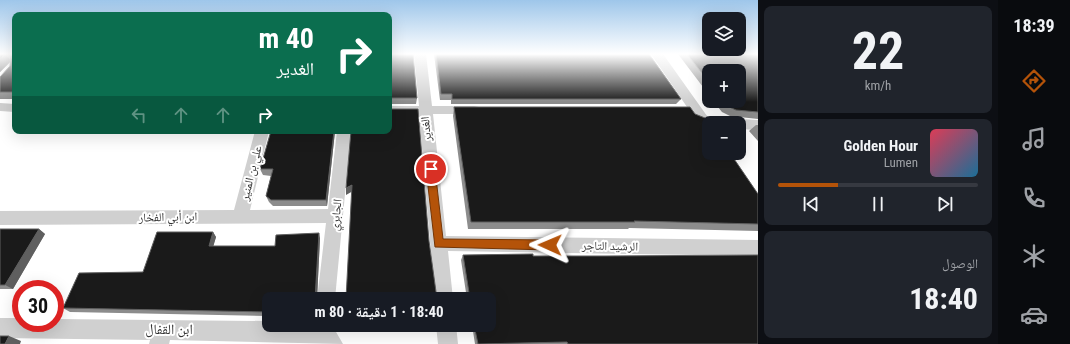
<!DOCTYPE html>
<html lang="ar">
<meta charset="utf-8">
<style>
body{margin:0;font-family:"Roboto Condensed","Noto Naskh Arabic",sans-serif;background:#20242c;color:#f1f3f6;direction:rtl;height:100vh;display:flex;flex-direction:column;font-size:15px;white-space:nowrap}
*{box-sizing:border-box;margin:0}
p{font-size:13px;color:#9ea1a6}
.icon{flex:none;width:22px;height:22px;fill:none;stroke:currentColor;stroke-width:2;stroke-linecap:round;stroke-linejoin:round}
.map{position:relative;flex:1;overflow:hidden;direction:ltr}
.side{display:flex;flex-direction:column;gap:6px;padding:6px;background:#0d0f14;width:240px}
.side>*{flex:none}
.banner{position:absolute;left:12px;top:12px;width:380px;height:122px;border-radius:8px;box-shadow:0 4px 16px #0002;direction:rtl;background:#0b6e4f;color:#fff;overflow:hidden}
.fabs{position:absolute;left:702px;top:12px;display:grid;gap:8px}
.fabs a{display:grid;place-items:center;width:44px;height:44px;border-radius:8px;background:#171b24;box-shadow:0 4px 16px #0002;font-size:20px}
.speed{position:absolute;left:12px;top:280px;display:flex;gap:8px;font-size:20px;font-weight:700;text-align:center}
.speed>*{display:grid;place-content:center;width:52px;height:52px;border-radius:50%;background:#171b24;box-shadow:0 4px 16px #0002;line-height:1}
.speed .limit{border:6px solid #d22;background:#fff;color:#111}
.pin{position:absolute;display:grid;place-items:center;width:34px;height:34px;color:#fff;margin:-17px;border:2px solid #fff;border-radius:50%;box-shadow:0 1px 4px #0007}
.me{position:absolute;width:44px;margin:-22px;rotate:271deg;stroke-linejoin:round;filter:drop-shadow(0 0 3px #0008)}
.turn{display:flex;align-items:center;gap:14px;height:84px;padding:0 12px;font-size:18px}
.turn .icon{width:52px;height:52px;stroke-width:2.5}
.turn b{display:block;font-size:28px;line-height:34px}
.lanes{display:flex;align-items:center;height:38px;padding:0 12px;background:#0003;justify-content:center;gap:20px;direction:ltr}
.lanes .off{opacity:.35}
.big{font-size:30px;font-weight:700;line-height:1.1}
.side .card{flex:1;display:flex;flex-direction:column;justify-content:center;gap:6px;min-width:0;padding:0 14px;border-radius:8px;background:#20242c}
.side .dial{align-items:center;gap:0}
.dial b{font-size:52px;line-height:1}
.song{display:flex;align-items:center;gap:12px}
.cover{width:48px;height:48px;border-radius:6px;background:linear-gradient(135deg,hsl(350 70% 55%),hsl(200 70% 35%))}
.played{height:4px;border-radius:2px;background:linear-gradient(90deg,#b45309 30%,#363941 30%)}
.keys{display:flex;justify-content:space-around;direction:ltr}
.trip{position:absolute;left:262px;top:292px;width:234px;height:40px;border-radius:8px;background:#171b24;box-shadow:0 4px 16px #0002;font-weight:700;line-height:40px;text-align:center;direction:rtl}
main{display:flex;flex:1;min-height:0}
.menu{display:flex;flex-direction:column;width:72px;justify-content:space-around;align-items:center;background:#090b0e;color:#9ea1a6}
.menu .icon{width:28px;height:28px}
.menu .on{color:#b45309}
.menu b{font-size:18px;color:#f1f3f6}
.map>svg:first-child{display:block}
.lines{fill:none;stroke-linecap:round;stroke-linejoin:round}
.street{fill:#d0d0d0;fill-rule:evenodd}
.wall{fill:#8c8c8c}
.shaded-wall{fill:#5f5f5f}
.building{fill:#1a1a1a;stroke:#5f5f5f}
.route{fill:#b45309;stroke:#753606}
.labels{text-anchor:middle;stroke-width:4;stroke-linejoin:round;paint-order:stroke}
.street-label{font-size:12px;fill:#333;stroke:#fff}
.near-street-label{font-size:14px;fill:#333;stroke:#fff}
</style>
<main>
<nav class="menu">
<b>18:39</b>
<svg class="icon on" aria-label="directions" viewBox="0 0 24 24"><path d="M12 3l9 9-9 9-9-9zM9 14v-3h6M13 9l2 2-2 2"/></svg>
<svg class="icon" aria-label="music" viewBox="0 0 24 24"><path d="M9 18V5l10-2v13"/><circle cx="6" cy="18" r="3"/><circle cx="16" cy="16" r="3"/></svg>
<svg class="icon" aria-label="phone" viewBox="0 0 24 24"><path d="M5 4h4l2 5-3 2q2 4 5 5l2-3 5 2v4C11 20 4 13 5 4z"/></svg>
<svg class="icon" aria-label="climate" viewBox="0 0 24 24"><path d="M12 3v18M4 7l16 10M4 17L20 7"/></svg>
<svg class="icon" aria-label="car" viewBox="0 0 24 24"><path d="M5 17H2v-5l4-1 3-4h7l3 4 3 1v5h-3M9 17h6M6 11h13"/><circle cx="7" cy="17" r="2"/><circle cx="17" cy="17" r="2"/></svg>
</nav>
<section class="side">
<div class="card dial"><b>22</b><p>km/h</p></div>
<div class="card">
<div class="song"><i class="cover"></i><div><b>Golden Hour</b><p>Lumen</p></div></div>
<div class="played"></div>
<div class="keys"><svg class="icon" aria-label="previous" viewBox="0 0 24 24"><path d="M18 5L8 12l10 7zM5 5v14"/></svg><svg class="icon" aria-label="pause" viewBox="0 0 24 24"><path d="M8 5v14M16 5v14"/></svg><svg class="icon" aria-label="next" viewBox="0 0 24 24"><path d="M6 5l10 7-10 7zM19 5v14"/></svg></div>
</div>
<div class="card"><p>الوصول</p><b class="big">18:40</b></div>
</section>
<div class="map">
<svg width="758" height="344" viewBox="0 0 758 344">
<rect width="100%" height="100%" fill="#fff"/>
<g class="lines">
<!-- street -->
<path class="street" d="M 414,54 L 426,54 L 432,106 L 474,106 L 479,107 L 481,110 L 479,113 L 474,114 L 433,114 L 446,236 L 758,240 L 758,256 L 448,251 L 453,299 L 435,299 L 419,114 L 389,114 L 389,106 L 419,106 Z
M 651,54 L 663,54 L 712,123 L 709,123 L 709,134 L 704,132 Z
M 0,103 L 15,104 L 15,112 L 0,111 Z
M 739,119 L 758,120 L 758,130 L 739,129 L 739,123 L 733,123 Z
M 255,131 L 269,131 L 250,210 L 328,209 L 337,131 L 351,131 L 335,299 L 317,299 L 326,223 L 0,225 L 0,211 L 234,210 Z
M 0,318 L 21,318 L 21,323 L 55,323 L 55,319 L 269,321 L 269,325 L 332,325 L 343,344 L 170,340 L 169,344 L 149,344 L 150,340 L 0,338 Z
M 436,325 L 456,325 L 458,344 L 438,344 Z"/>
</g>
<!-- wall -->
<path class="wall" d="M 0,54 L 15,54 L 15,99 L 0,99 L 0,77 L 10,66 L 11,61 L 0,72 Z
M 389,54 L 417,98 L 416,104 L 389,104 Z
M 434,54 L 649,54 L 681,99 L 676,104 L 451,104 L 451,100 L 440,100 Z
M 678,54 L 758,54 L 758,119 L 730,116 L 722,112 L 713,101 L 739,101 L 709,71 L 709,95 Z
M 454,107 L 695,114 L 758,194 L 758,231 L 629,228 L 628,229 L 468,229 L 453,116 Z
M 756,125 L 758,125 L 758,141 L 749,131 Z
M 335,131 L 327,206 L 273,206 L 269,202 L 266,196 L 271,176 L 263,175 L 260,169 Z
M 0,229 L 39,229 L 45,234 L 13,289 L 0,289 Z
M 213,232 L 216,237 L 213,246 L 275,246 L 320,238 L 317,299 L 269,299 L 269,316 L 70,312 L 63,308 L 143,272 Z
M 463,255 L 533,256 L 605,256 L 758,344 L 475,344 L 472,325 L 489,325 L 489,299 L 467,299 L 461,260 Z"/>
<!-- shaded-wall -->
<path class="shaded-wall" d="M 5,54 L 11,61 L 0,72 L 0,59 Z
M 334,131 L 335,131 L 327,206 L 326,200 Z
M 352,185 L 353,191 L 346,195 L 346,188 Z
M 39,229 L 45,234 L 13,289 L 5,285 Z
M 213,232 L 216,237 L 212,251 L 209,246 Z
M 319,233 L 320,238 L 317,299 L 315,299 Z
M 9,336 L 21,341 L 20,344 L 5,344 Z"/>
<!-- building -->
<path class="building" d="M 0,54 L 15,54 L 15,92 L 0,92 L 0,77 L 10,66 L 11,54 L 5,54 L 0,59 Z
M 389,54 L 413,54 L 417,98 L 389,98 L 389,99 Z
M 436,54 L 649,54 L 681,99 L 452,99 L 452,94 L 441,94 Z
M 687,54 L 758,54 L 758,112 L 736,110 L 727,106 L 723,101 L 739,101 L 739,71 L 709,71 L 709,82 Z
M 454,107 L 690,107 L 695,114 L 705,118 L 709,123 L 709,153 L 730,153 L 758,194 L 758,224 L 634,221 L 635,222 L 471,222 Z
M 389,109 L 418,109 L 429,241 L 437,299 L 346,299 L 352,185 L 346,188 L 351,131 L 389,131 Z
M 271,131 L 334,131 L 326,200 L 271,200 L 266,196 L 273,169 L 260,169 Z
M 0,229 L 39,229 L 5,285 L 0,285 Z
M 157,232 L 213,232 L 209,246 L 275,246 L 276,235 L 319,233 L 315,299 L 269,299 L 269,312 L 63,308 L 79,273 L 143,272 Z
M 533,254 L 533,256 L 605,256 L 758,255 L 758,344 L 568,344 L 567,342 L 478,344 L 474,325 L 489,325 L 489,299 L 470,299 L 463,255 Z
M 0,336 L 9,336 L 5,344 L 0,344 Z"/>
<!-- sky -->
<linearGradient id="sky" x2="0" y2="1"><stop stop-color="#9ec6ea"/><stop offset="0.53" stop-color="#fff"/><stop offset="1" stop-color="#fff" stop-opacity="0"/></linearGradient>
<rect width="758" height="102" fill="url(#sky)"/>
<!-- route -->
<path class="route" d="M 431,166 L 435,169 L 443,239 L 550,240 L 554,242 L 556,245 L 554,248 L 550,250 L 435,247 L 426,169 Z"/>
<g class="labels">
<!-- street labels -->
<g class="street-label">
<text transform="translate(426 129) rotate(-96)" y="4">الغدير</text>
<text transform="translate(251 173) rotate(-76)" y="4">علي بن المنير</text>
<text transform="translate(336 215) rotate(-84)" y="4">الجابري</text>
<text transform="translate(168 217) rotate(-1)" y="4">ابن أبي الفخار</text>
<text transform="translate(610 246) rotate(1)" y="4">الرشيد التاجر</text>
</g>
<!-- near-street labels -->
<g class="near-street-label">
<text x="169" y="334">ابن القفال</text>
</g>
</g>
</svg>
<div class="fabs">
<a><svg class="icon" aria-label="layers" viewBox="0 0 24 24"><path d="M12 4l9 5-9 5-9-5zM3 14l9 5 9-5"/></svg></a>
<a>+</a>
<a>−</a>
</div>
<div class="speed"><div class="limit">30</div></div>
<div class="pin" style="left:431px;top:169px;background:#d93025"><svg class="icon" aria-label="arrive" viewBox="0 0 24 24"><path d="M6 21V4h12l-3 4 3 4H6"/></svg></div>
<svg class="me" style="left:550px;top:245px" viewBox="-20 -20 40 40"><path d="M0-17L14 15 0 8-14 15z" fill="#b45309" stroke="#fff" stroke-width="4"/></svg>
<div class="trip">18:40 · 1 دقيقة · 80 m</div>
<div class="banner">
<div class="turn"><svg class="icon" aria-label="right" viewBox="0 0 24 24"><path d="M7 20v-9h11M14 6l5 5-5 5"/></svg><div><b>40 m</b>الغدير</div></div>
<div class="lanes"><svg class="icon off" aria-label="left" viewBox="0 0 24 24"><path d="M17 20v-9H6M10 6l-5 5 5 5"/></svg><svg class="icon off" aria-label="ahead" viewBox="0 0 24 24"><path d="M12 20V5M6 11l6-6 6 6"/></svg><svg class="icon off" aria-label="ahead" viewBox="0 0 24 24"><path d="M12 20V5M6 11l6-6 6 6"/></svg><svg class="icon" aria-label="right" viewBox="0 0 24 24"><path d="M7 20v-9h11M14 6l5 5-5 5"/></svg></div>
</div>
</div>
</main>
